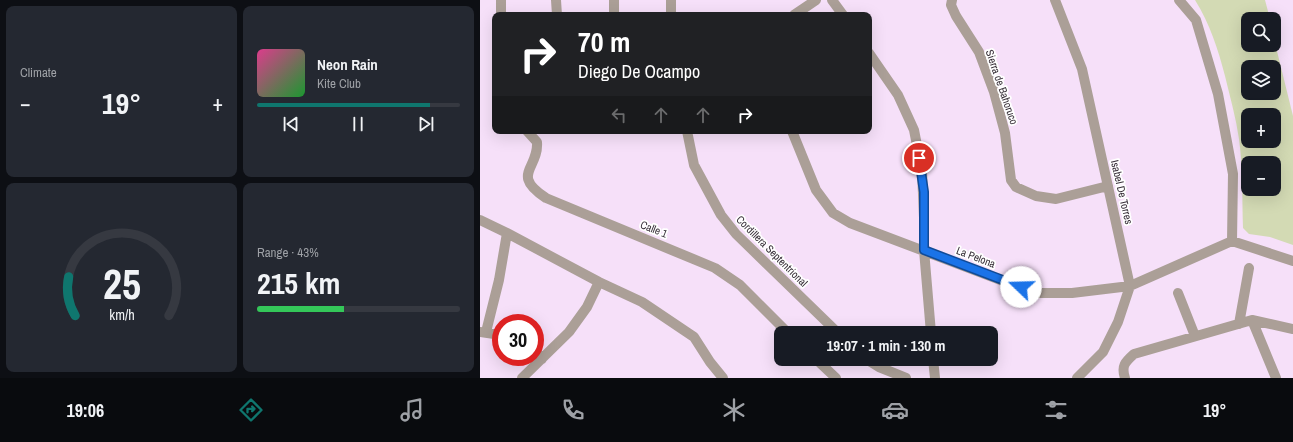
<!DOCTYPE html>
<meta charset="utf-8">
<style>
body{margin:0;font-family:"Archivo Narrow",sans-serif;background:#242831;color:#f1f3f6;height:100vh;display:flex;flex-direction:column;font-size:15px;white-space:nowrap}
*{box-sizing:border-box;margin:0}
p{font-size:13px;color:#9ea1a6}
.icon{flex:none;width:22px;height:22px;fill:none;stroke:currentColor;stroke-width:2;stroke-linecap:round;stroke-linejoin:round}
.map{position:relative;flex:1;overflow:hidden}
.side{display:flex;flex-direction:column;gap:6px;padding:6px;background:#0d0f14;width:480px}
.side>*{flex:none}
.banner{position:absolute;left:12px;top:12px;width:380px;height:122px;border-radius:8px;box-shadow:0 4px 16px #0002;background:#202124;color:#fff;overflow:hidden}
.tools{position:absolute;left:761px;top:12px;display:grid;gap:8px}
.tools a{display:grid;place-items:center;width:40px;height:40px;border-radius:8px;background:#171b24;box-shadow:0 4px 16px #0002;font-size:20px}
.speed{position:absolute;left:12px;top:314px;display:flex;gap:8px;font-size:20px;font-weight:700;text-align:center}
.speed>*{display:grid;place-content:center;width:52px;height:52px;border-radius:50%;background:#171b24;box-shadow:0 4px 16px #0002;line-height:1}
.speed .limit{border:6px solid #d22;background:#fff;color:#111}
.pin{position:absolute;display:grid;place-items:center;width:34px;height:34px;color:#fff;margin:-17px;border:2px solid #fff;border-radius:50%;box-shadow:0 1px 4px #0007}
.me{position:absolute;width:44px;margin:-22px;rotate:291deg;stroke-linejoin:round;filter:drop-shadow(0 0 3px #0008)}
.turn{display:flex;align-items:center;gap:14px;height:84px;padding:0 20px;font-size:18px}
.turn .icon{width:52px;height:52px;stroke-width:2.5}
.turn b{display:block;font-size:28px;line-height:34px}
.lanes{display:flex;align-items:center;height:38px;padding:0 20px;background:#0003;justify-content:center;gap:20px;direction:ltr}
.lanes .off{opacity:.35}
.big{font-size:30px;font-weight:800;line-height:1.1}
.side .tile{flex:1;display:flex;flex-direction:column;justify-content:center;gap:6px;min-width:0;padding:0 14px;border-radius:8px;background:#242831}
.side .dial{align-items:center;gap:0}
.dial svg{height:104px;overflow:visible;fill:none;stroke:#363941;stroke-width:7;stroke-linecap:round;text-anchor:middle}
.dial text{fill:#f1f3f6;stroke:none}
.song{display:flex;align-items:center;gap:12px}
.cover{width:48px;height:48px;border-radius:6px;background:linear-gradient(135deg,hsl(330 70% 55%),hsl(130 70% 35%))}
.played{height:4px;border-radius:2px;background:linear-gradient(90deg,#0f766e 85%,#363941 85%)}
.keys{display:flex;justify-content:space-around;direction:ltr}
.heat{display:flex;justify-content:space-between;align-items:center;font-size:22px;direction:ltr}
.charge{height:6px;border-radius:3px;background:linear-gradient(90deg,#34c759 43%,#363941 0)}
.side .tiles{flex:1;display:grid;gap:6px;grid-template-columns:repeat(2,1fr)}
.trip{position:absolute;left:294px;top:326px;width:224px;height:40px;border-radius:8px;background:#171b24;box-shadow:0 4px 16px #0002;font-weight:800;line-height:40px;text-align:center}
.dock{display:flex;height:64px;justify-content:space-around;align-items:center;background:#090b0e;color:#9ea1a6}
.dock .icon{width:28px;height:28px}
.dock .current{color:#0f766e}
.dock b{font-size:18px;color:#f1f3f6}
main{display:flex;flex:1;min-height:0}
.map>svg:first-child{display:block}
.green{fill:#d3dab4;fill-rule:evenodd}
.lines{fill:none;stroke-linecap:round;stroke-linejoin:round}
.street{stroke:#ab9f97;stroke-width:10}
.route-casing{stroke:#114b97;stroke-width:10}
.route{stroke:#1a73e8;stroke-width:7}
.labels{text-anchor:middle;stroke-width:3.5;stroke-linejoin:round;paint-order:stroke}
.street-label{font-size:11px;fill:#372f38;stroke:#fff}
</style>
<main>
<section class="side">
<div class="tiles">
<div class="tile"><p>Climate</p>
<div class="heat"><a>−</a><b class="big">19°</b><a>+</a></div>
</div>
<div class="tile">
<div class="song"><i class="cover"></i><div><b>Neon Rain</b><p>Kite Club</p></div></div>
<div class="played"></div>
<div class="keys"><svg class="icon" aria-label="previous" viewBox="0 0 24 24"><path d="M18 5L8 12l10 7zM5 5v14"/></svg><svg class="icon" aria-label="pause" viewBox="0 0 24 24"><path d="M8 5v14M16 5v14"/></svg><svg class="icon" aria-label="next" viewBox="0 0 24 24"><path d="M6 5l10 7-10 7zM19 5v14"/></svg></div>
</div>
<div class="tile dial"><svg viewBox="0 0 100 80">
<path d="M14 69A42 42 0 1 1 86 69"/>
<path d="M14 69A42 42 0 0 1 9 39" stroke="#0f766e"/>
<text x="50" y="56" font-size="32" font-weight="700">25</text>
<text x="50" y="72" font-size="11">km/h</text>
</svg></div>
<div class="tile"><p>Range · 43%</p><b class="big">215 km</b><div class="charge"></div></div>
</div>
</section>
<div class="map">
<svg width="813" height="378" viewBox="0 0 813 378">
<rect width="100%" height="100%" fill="#f6e0f9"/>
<!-- green -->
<path class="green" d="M 715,0 L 785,0 L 790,19 L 768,19 L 768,45 L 794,45 L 794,39 L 813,116 L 813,245 L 790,237 L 769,234 L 763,228 C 762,198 763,168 759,139 C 756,118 750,97 745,76 C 738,49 730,24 715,0 ZM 768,67 L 794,67 L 794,93 L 768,93 ZM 768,115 L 794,115 L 794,141 L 768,141 ZM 768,163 L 794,163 L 794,189 L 768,189 Z"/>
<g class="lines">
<!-- street -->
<path class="street" d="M 76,0 L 77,15
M 134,0 L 134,15
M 191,0 L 191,15
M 352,0 L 363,15
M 472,0 L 471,5 L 476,16 L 499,52 L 514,92 L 525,133 L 531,180 L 536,187 L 556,196 L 576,199 L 628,186
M 575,0 L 602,69 L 650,286 L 638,322 L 623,352 L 597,378
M 699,0 L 716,20 L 738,94 L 753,174 L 752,241
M 21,15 L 21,0
M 314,15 L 336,0
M 389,53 L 418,95 L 434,130 L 442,171 L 444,218 L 444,250 L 451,333
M 47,131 L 57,142 C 59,169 30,174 66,198 L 235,268 L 260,285 L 308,333
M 207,131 L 214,165 L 241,215 L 256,234 L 358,333
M 312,131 L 336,190 L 353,213 L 370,223 L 555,293 L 592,293 L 650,286 L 752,241 L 813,261
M 0,220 L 27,233 L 119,282 L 162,302 L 214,337 L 230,362 L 243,378
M 698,293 L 715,336
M 772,320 L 796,378
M 759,324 L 769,268
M 0,332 L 21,335
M 6,332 L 19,280 L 27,233
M 55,350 L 62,359
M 336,359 L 356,378
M 386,359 L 399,367 L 426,378
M 453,359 L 455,378
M 42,378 L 89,332 L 107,307 L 119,282
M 645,378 C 641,366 645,362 654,354 L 772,320 L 813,329"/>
</g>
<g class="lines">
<!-- route casing -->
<g class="route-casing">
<path id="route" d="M 439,158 L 444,192 L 444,250 L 541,287"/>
</g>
<!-- route -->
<use href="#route" class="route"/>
</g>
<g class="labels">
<!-- street labels -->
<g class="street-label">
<text transform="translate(522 87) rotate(71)" y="4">Sierra de Bahoruco</text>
<text transform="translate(642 192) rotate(77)" y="4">Isabel De Torres</text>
<text transform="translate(174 229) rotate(22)" y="4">Calle 1</text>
<text transform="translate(292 251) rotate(45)" y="4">Cordillera Septentrional</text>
<text transform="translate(496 257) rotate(21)" y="4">La Pelona</text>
</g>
</g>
</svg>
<div class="tools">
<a><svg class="icon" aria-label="search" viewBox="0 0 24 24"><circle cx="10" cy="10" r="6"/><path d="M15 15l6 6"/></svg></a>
<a><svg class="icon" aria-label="layers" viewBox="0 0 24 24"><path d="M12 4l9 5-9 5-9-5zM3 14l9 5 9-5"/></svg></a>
<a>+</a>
<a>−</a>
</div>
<div class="speed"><div class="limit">30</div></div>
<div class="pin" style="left:439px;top:158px;background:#d93025"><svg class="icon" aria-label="arrive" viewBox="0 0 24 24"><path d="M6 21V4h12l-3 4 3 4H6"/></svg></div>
<svg class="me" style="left:541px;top:287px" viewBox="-20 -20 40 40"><circle r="19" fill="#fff"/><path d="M0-13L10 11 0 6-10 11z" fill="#1a73e8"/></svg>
<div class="trip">19:07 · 1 min · 130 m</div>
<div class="banner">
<div class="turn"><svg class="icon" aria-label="right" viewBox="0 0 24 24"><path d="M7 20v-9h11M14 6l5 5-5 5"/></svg><div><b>70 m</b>Diego De Ocampo</div></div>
<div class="lanes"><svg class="icon off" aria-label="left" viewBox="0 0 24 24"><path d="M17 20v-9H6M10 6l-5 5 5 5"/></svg><svg class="icon off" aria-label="ahead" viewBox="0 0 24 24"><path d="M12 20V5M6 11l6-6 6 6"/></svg><svg class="icon off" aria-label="ahead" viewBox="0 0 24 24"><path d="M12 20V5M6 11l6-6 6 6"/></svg><svg class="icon" aria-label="right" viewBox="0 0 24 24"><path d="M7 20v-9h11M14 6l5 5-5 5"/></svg></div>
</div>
</div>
</main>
<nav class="dock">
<b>19:06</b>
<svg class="icon current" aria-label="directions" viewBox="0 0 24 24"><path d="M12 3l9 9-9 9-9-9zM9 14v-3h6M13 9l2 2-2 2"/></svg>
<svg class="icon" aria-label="music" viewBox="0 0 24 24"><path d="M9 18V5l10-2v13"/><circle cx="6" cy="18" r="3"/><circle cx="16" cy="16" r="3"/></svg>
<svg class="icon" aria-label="phone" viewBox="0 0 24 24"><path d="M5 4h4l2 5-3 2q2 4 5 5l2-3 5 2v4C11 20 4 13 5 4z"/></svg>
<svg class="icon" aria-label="climate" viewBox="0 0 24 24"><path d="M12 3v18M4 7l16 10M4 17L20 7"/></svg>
<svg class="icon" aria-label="car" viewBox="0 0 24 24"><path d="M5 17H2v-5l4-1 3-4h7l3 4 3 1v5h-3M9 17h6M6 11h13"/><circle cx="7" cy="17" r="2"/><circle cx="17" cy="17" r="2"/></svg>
<svg class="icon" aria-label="filters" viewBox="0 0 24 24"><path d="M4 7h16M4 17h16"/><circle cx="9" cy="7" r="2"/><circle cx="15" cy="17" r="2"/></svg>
<b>19°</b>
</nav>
